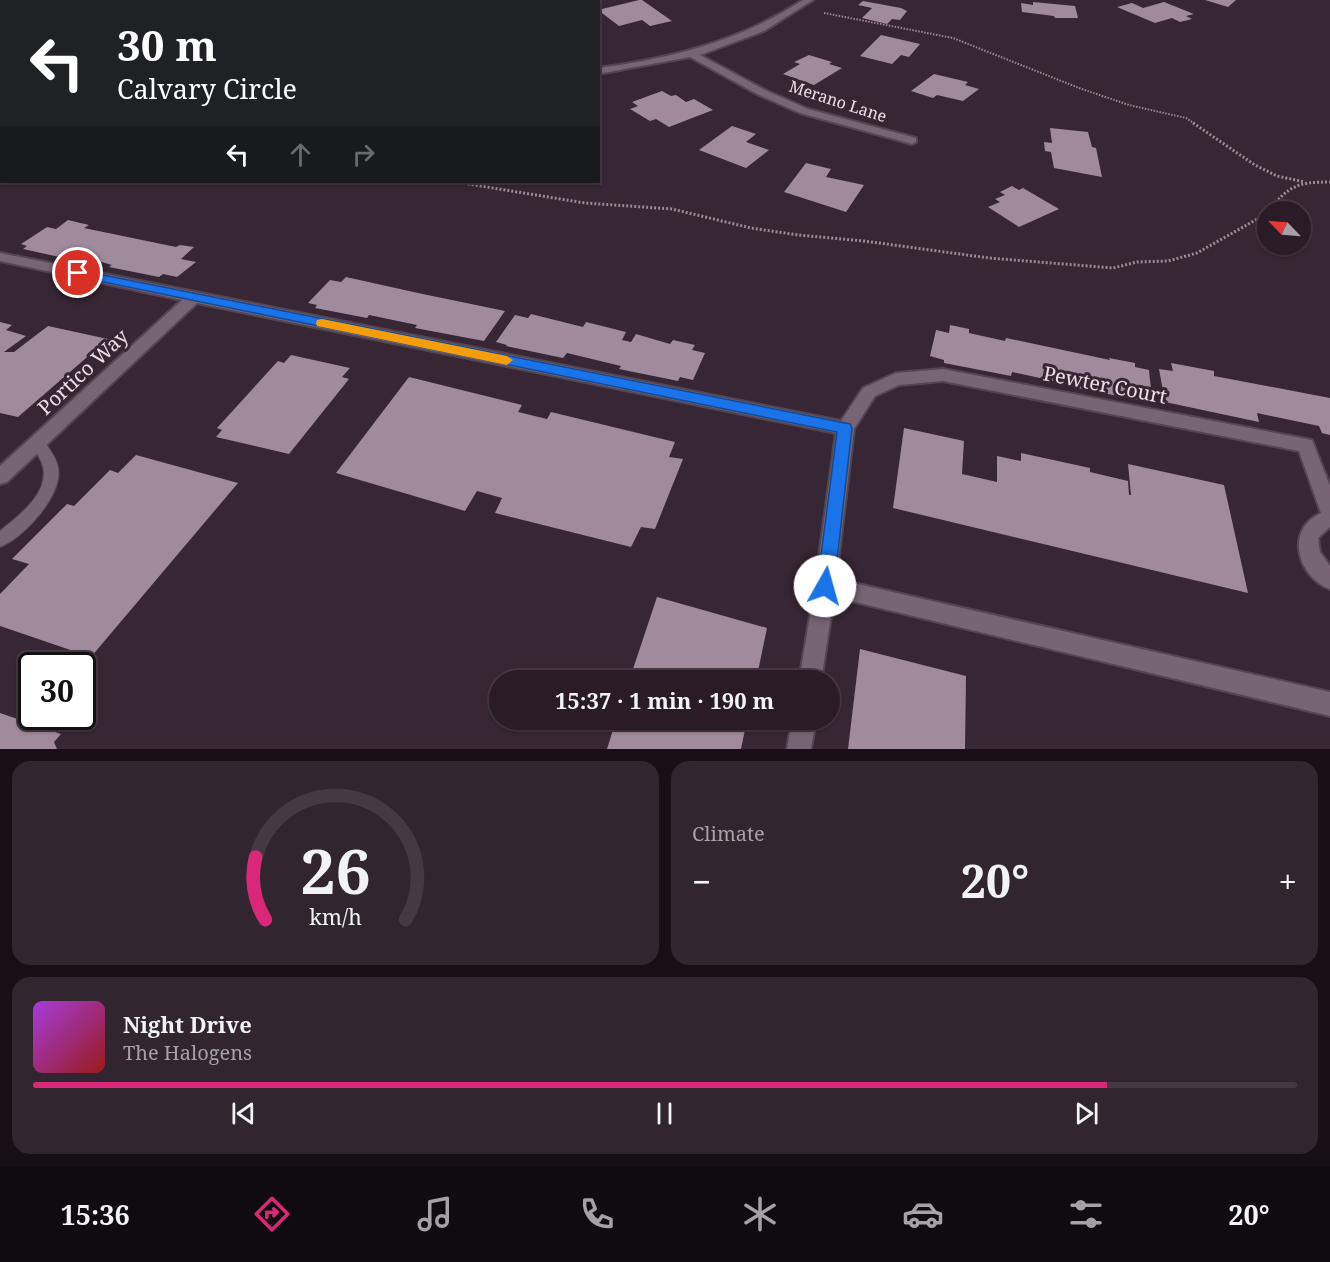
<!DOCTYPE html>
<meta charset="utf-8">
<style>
body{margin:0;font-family:"Noto Serif",serif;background:#31252f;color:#f1f3f6;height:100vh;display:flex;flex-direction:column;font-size:22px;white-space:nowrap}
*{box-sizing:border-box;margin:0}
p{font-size:20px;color:#a5a1a7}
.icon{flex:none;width:33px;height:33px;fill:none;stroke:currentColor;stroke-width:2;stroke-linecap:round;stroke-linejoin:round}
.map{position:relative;height:749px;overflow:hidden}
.details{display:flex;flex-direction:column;gap:12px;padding:12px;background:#170f15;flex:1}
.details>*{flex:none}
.banner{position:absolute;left:0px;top:0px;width:600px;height:183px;box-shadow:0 2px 4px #0004,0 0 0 2px #453a44;background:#202124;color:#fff;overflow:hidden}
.needle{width:39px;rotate:295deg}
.buttons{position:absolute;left:1257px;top:201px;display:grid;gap:12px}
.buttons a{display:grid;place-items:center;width:54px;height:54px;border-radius:50%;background:#291c27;box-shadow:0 2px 4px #0004,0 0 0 2px #453a44;font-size:30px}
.speed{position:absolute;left:18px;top:652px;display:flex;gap:12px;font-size:30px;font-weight:700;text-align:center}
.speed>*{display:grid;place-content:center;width:78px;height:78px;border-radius:50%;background:#291c27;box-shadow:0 2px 4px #0004,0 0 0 2px #453a44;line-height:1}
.speed .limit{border:3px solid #111;border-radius:9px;background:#fff;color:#111}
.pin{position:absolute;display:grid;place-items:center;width:51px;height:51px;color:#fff;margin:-26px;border:3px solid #fff;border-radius:50%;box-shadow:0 2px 6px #0007}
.me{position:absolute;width:66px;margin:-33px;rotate:7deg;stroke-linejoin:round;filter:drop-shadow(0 0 4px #0008)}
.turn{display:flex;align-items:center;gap:21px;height:126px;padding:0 18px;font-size:27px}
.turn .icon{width:78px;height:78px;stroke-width:2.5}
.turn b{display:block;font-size:42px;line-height:51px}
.lanes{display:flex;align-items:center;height:57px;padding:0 18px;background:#0003;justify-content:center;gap:30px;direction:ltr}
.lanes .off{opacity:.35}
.big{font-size:45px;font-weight:700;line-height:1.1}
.details .widget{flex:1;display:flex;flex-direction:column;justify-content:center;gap:9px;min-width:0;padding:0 21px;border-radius:18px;background:#31252f}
.details .dial{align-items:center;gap:0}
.dial svg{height:156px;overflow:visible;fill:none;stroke:#453a44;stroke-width:7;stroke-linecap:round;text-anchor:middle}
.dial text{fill:#f1f3f6;stroke:none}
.song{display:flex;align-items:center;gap:18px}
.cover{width:72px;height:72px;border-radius:9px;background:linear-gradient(135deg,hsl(280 70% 55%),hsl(0 70% 35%))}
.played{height:6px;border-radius:3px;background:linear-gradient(90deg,#db2777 85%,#453a44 85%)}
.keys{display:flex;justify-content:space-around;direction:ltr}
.heat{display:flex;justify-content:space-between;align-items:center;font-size:33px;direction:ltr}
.details .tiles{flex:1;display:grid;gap:12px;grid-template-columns:1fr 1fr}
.widget:last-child{grid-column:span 2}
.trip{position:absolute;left:489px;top:670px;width:351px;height:60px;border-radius:30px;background:#291c27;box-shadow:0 2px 4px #0004,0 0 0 2px #453a44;font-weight:700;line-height:60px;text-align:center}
.dock{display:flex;height:96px;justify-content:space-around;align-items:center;background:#100b10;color:#a5a1a7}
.dock .icon{width:42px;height:42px}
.dock .on{color:#db2777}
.dock b{font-size:27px;color:#f1f3f6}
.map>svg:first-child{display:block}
.building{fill:#9f8b9c}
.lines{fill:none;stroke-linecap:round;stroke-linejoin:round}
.service-casing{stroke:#534551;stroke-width:2}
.minor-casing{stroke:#534551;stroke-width:4}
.path-far1{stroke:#998b96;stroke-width:2;stroke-dasharray:1.5 1.5;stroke-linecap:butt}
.path{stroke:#998b96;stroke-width:3;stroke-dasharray:2 2;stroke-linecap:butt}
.service{fill:#776474;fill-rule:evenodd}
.minor{fill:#776474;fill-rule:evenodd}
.route{fill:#1a73e8;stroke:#114b97;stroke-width:1.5}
.slow{fill:#f59e0b}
.labels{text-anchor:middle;stroke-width:6;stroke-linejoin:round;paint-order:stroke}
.far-street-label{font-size:16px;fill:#ebe0e9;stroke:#372634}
.street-label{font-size:20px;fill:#ebe0e9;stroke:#372634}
</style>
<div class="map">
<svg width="1330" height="749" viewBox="0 0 1330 749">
<rect width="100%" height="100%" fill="#372634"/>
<!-- building -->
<path class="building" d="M 639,0 L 642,0 L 672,21 L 650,26 L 642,20 L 619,26 L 598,10 Z
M 1205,0 L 1236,0 L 1228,7 Z
M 863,1 L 901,8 L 907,11 L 900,20 L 892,19 L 887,24 L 862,18 L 872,8 L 858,5 Z
M 1033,2 L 1075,6 L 1078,18 L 1055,18 L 1054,16 L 1022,12 L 1021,3 L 1033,5 Z
M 1164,2 L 1194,14 L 1186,16 L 1192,19 L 1180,22 L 1172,18 L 1155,23 L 1117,7 L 1132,3 L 1143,8 Z
M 881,35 L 920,44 L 909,57 L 901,55 L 892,64 L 860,56 Z
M 809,55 L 832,62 L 829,64 L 842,68 L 814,85 L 783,74 L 800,64 L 794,62 Z
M 934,74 L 968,82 L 965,85 L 979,89 L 963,101 L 937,95 L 933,98 L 911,91 Z
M 662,91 L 671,96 L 676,95 L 686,102 L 694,99 L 713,110 L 669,127 L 656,119 L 650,121 L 630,109 L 638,106 L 632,102 Z
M 732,126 L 756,134 L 746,142 L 769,150 L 746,168 L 699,150 Z
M 1050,128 L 1088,132 L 1092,147 L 1096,148 L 1102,177 L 1054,168 L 1051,152 L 1045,151 L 1044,142 L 1052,143 Z
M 806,163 L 831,169 L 826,177 L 864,185 L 846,212 L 784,192 Z
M 1012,186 L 1019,190 L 1023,188 L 1059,209 L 1019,227 L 988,207 L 1000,202 L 995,199 L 1005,195 L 1000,192 Z
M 68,220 L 89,225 L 84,228 L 176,247 L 180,245 L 194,247 L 181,259 L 196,262 L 177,277 L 163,274 L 159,277 L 109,267 L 112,265 L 98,261 L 76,258 L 73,260 L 23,249 L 27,246 L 21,244 L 47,227 L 56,229 Z
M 346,277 L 418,293 L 505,311 L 484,341 L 415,328 L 417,325 L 369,315 L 367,318 L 315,308 L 317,305 L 308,303 L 330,280 L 341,282 Z
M 531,314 L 583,327 L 586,322 L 626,332 L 622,340 L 631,342 L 636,334 L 670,344 L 673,340 L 695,345 L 692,350 L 705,353 L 693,380 L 680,377 L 678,381 L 619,369 L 621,366 L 567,353 L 563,358 L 506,346 L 507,345 L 496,342 L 515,315 L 528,318 Z
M 0,322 L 12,325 L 6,330 L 26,336 L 4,352 L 14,352 L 48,326 L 108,339 L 18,417 L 0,413 Z
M 950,325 L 969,329 L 969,333 L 1005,341 L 1006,338 L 1110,360 L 1109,358 L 1135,363 L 1135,367 L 1149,370 L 1152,399 L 1138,396 L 1139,400 L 1067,386 L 1067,384 L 1012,372 L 1011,376 L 944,363 L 944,360 L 930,356 L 936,330 L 949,333 Z
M 291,355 L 350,368 L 342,377 L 349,379 L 289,454 L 216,437 L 222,430 L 217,428 L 278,361 L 284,363 Z
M 1171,363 L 1214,371 L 1214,376 L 1330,398 L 1330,435 L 1322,433 L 1319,426 L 1257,413 L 1259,422 L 1165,402 L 1159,369 L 1173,371 Z
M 409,377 L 522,405 L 518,412 L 547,419 L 551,412 L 675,442 L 669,457 L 683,459 L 655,529 L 641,527 L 631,547 L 495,513 L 502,498 L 477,491 L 465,511 L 336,473 Z
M 904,428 L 964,441 L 962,474 L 997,482 L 997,456 L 1021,461 L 1021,453 L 1090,468 L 1090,472 L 1128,481 L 1129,495 L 1131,495 L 1128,464 L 1224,485 L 1248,593 L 893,508 Z
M 136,455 L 238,483 L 91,657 L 0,626 L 0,594 L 29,564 L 12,559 L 67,504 L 74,506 L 110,470 L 118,473 Z
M 657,597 L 767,628 L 756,681 L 629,681 Z
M 860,649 L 966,676 L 965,749 L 848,749 Z
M 0,713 L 61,734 L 54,742 L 57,749 L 0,749 Z
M 616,720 L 747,720 L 741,749 L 607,749 Z"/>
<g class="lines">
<!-- service casing -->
<g class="service-casing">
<path id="service" d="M 37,436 L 42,438 C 48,447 56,457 58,467 C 64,494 24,538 0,547 L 0,531 C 18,516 49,494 43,467 C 41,458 34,450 30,442 L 32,438 Z"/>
</g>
<!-- minor casing -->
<g class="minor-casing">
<path id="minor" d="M 803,0 L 813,0 L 764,31 L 700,55 L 765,90 L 808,109 L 916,138 L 916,142 L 912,144 L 800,113 L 757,94 L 690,57 L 598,74 L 598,68 C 672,58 740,41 803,0 Z
M 0,93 L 2,93 L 0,100 Z
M 0,253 L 841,421 L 863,388 L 896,373 L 943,369 L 1312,440 L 1330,486 L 1330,527 L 1318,538 L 1320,552 L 1330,566 L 1330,589 C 1299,578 1283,530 1321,513 L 1299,451 L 943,381 L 899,385 L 875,396 L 854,429 L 836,579 L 1330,692 L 1330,716 L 834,597 L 821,681 L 799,681 L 815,586 L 836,433 L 197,303 L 7,482 L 0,484 L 0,466 L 182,300 L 0,261 Z
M 792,720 L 816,720 L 811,749 L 787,749 Z"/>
</g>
<!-- path-far1 -->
<path class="path-far1" d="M 167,2 L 173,0
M 824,13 L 953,38 L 1079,88 L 1129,105 L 1186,118 L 1195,124"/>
<!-- path -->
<path class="path" d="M 1193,123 L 1255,165 L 1277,176 L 1305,182
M 456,182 L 585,203 L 672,209 L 751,228 L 798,235 L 864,241 L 989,258 L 1113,268 L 1137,262 L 1168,261 L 1197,253 L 1268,213
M 1268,212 C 1288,186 1297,182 1330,182"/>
<!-- service -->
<use href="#service" class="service"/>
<!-- minor -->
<use href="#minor" class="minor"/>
</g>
<!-- route -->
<path class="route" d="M 78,270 L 850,424 L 852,428 L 834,586 L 832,591 L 825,594 L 819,591 L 817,586 L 837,432 L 74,276 L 74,271 Z"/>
<!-- slow -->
<path class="slow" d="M 322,319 L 507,356 L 513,360 L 507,365 L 317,326 L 316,323 L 317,320 Z"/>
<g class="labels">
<!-- far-street labels -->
<g class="far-street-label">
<text transform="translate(838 101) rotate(18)" y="6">Merano Lane</text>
</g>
<!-- street labels -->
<g class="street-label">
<text transform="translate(83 372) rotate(-43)" y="7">Portico Way</text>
<text transform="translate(1105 385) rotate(11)" y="7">Pewter Court</text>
</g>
</g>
</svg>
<div class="buttons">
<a><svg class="needle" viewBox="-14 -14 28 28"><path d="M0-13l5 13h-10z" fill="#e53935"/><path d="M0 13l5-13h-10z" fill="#a5a1a7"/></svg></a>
</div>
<div class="speed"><div class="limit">30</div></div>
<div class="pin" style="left:78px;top:273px;background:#d93025"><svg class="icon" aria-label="arrive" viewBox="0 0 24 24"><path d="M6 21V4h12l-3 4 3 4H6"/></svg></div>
<svg class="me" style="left:825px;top:586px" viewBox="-20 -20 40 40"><circle r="19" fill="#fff"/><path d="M0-13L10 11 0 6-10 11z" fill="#1a73e8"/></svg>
<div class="trip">15:37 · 1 min · 190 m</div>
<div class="banner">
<div class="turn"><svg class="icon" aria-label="left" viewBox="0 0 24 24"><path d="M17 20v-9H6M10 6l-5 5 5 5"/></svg><div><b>30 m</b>Calvary Circle</div></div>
<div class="lanes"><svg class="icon" aria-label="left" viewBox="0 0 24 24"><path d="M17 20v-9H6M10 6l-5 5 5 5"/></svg><svg class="icon off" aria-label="ahead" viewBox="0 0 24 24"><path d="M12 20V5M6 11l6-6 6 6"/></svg><svg class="icon off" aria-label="right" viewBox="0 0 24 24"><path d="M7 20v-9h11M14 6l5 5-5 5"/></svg></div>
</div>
</div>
<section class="details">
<div class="tiles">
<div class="widget dial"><svg viewBox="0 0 100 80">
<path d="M14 69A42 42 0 1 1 86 69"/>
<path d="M14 69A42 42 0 0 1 9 37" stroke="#db2777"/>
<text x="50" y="56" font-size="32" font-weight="700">26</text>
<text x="50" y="72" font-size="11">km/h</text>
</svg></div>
<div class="widget"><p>Climate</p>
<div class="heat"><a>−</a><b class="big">20°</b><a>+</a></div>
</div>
<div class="widget">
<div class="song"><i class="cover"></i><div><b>Night Drive</b><p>The Halogens</p></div></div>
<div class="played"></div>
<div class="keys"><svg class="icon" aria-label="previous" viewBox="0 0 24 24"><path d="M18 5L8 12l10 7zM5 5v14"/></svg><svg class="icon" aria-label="pause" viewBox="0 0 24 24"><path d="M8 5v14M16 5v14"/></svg><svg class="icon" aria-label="next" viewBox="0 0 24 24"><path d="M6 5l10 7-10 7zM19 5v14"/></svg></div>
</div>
</div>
</section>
<nav class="dock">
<b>15:36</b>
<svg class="icon on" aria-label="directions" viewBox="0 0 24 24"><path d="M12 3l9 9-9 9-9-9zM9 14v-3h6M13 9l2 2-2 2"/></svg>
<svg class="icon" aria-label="music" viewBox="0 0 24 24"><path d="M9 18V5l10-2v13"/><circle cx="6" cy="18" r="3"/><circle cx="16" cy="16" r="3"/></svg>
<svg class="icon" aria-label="phone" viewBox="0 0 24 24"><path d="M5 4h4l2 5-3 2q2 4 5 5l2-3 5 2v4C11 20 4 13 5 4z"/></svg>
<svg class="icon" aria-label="climate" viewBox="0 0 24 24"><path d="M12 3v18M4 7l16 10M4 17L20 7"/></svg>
<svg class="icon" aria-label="car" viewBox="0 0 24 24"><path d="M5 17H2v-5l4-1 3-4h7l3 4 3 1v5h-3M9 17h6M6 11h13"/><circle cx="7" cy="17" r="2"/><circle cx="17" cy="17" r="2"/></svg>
<svg class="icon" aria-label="filters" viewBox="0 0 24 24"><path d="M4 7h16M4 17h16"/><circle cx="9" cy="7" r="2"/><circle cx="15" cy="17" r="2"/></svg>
<b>20°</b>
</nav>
